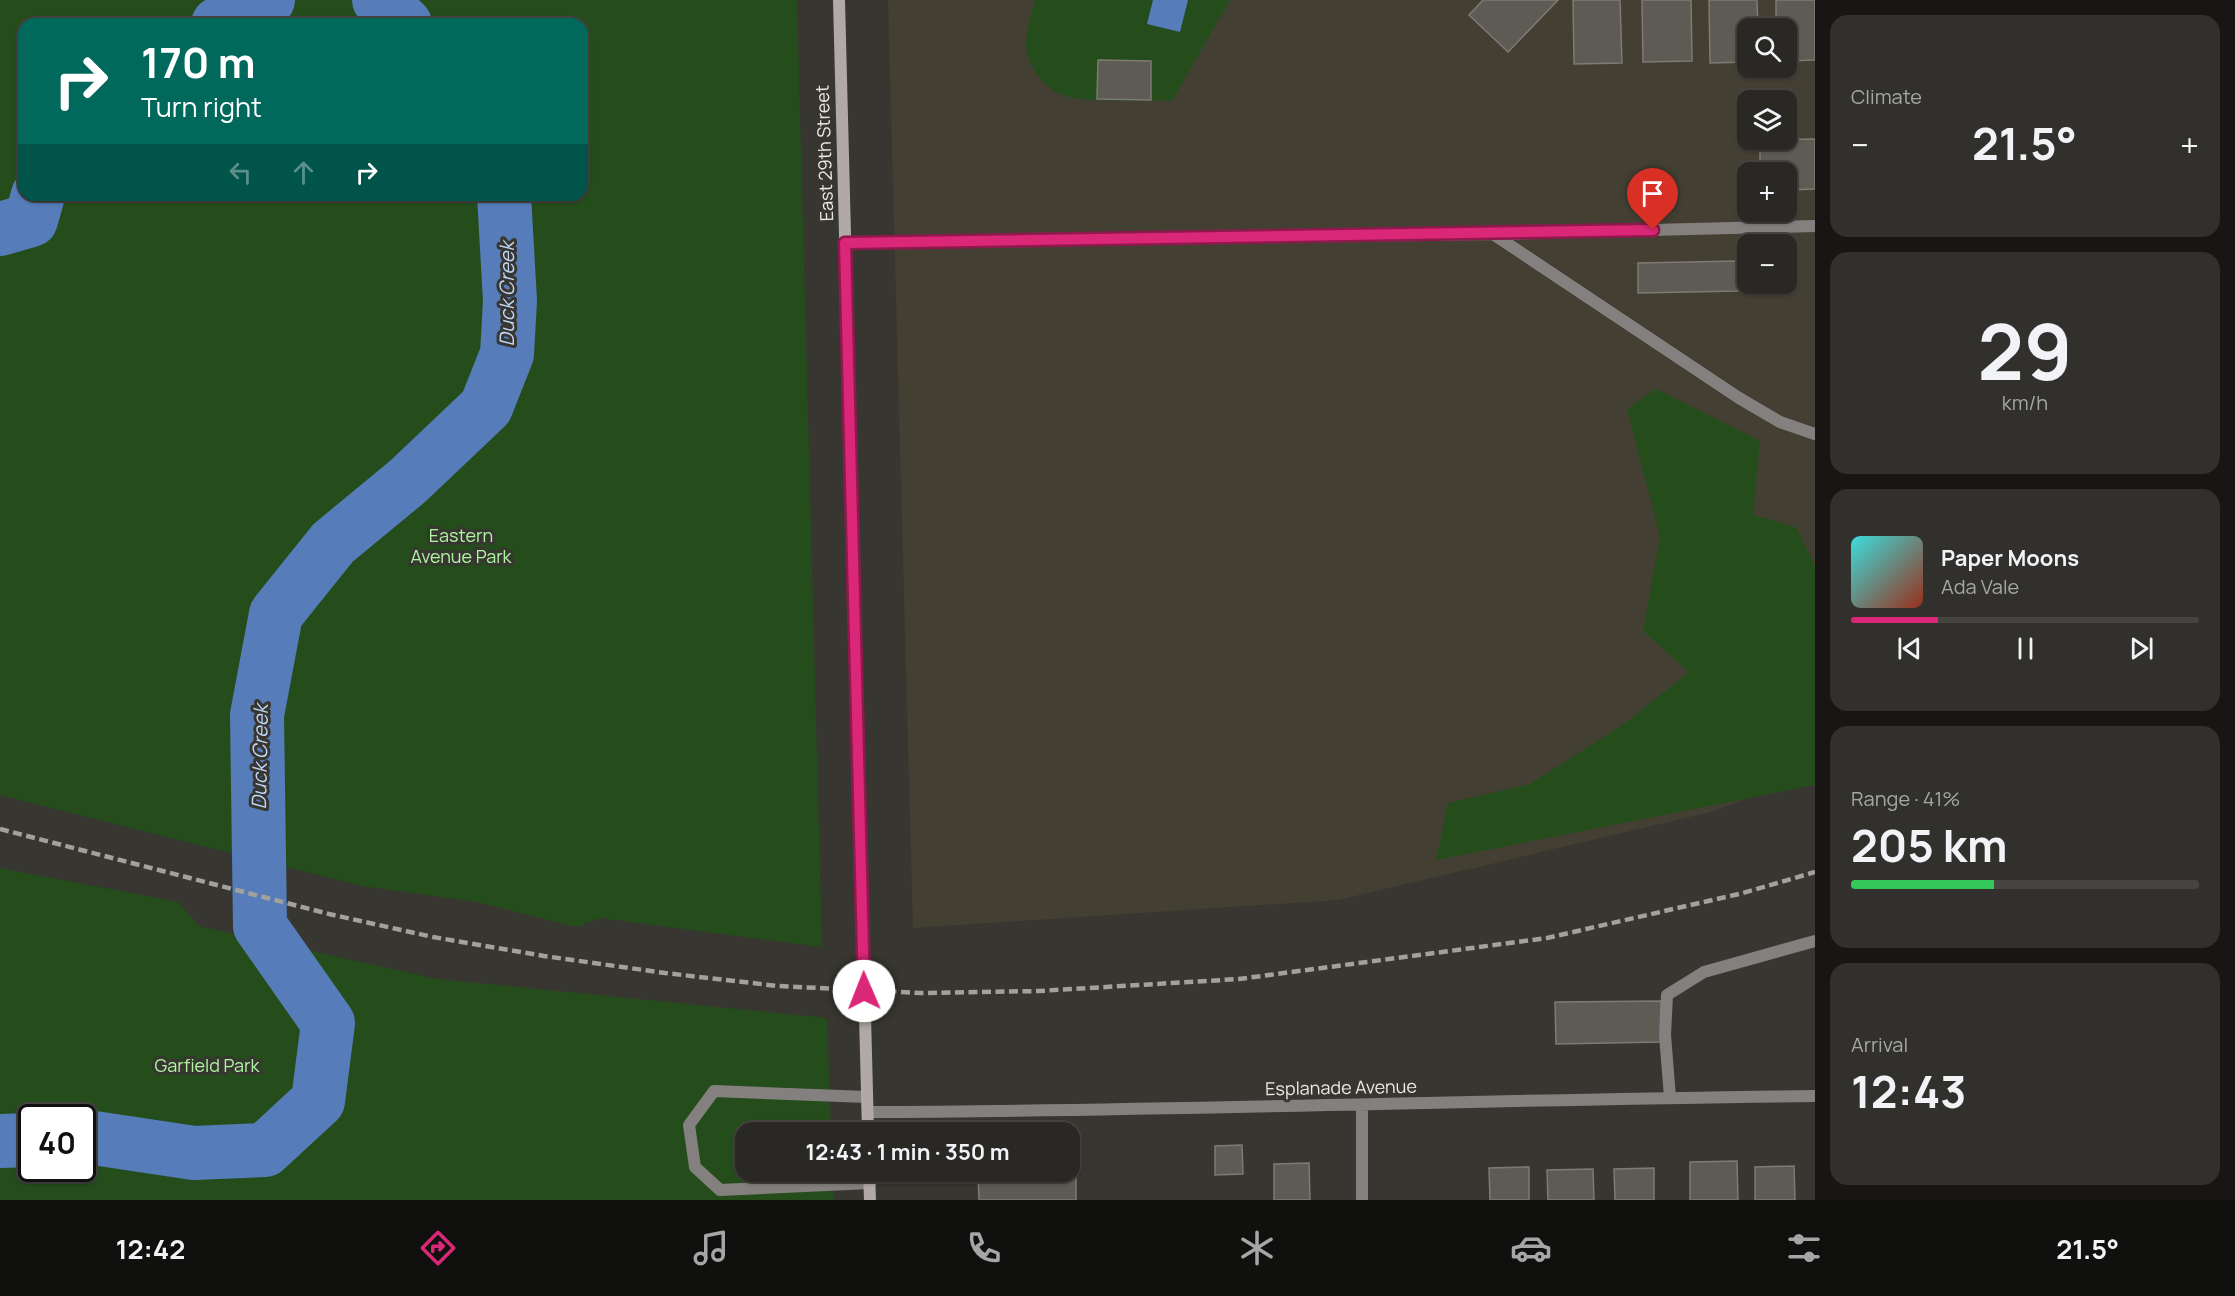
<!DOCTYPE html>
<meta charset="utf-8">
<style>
body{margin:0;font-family:Manrope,sans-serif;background:#31302c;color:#f1f3f6;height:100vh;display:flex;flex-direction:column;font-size:22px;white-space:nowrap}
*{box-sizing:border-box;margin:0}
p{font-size:20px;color:#a5a6a6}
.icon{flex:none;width:33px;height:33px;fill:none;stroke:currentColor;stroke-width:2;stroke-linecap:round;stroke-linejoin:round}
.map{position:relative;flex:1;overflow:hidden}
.sheet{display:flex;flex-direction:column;gap:15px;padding:15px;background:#171614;width:420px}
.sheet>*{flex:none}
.hud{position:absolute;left:18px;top:18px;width:570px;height:183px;border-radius:18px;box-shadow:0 2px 4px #0004,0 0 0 2px #454441;background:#00695c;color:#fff;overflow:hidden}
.buttons{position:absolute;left:1737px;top:18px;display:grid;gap:12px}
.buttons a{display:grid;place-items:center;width:60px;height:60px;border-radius:12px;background:#292824;box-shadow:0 2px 4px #0004,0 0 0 2px #454441;font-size:30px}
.speed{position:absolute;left:18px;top:1104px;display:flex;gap:12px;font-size:30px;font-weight:700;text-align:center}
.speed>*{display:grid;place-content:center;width:78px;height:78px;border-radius:50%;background:#292824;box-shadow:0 2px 4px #0004,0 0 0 2px #454441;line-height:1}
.speed .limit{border:3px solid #111;border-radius:9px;background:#fff;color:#111}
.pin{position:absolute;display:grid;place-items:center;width:51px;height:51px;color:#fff;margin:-62px -26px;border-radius:50% 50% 50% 0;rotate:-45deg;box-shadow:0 0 6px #0007}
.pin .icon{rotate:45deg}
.me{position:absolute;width:66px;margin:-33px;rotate:359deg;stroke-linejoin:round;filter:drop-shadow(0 0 4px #0008)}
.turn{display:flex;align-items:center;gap:21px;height:126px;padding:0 24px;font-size:27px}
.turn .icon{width:78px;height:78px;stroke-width:2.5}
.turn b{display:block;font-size:42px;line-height:51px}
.lanes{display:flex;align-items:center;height:57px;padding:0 24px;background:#0003;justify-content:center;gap:30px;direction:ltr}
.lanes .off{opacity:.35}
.big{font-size:45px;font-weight:700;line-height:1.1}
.sheet .widget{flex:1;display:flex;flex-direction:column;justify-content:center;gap:9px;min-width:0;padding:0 21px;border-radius:18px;background:#31302c}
.sheet .dial{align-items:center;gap:0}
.dial b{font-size:78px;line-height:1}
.song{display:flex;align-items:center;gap:18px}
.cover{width:72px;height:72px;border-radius:9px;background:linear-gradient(135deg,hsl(180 70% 55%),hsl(10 70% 35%))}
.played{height:6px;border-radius:3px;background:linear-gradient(90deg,#db2777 25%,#454441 25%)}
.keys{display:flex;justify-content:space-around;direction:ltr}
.heat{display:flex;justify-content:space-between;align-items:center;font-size:33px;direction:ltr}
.charge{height:9px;border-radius:4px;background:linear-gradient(90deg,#34c759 41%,#454441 0)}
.trip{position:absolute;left:735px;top:1122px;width:345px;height:60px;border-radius:18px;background:#292824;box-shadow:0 2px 4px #0004,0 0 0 2px #454441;font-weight:700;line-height:60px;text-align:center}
.tabs{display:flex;height:96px;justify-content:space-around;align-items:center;background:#10100e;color:#a5a6a6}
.tabs .icon{width:42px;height:42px}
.tabs .current{color:#db2777}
.tabs b{font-size:27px;color:#f1f3f6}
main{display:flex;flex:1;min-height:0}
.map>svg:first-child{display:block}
.built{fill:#434033;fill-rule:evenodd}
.green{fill:#254d1c;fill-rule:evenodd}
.water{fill:#567cba}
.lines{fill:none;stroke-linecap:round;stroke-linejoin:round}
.river{stroke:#567cba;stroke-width:54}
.building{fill:#5e5b55;stroke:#7e7a74;stroke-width:1.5}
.lane{stroke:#84807f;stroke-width:12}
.street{stroke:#84807f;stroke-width:12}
.secondary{stroke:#b0a9a8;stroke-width:12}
.rail{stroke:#a2a19c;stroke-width:4.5;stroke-dasharray:9 4.5;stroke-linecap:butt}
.route-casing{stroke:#8e194d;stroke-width:15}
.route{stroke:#db2777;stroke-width:10}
.labels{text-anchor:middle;stroke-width:6;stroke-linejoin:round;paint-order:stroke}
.street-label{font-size:18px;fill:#eae9e5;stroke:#373630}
.park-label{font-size:18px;fill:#adf59f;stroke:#373630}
.water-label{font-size:20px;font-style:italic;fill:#c0d6f9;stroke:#373630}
</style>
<main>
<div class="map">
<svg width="1815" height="1200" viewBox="0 0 1815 1200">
<rect width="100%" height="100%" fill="#373630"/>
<!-- built -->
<path class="built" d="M 888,0 L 1815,0 L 1815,773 L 1711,812 L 1338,900 L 913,928 ZM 1748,28 L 1786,28 L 1786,68 L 1748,68 ZM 1748,100 L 1786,100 L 1786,140 L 1748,140 ZM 1748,172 L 1786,172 L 1786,212 L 1748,212 ZM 1748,244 L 1786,244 L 1786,284 L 1748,284 Z"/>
<!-- green -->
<path class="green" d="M 0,0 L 797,0 L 822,947 L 600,918 L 576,927 L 478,902 L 362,886 L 0,795 ZM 24,24 L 582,24 L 582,195 L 24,195 Z
M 1034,0 L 1230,0 L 1172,101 C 1143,99 1088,104 1062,95 C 1042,87 1025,62 1026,41 C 1027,27 1032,13 1034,0 Z
M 1656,389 L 1760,441 L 1753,515 L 1796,527 L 1815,566 L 1815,785 L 1436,860 L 1448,803 L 1530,784 L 1624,724 L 1689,672 L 1643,631 L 1660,536 L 1627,409 Z
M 0,868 L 178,902 L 199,926 L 437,979 L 827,1018 L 831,1132 L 746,1132 L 746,1172 L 833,1172 L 834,1200 L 0,1200 ZM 32,1118 L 82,1118 L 82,1168 L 32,1168 Z"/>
<!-- water -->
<path class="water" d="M 1153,0 L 1188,0 L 1180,32 L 1147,24 Z"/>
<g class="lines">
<!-- river -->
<path class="river" d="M 379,0 L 405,24
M 218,24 L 229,23 L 268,0
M 0,229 L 31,220 L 38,195
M 82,1138 L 94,1138 L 194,1153 L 265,1150 L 318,1101 L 328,1023 L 260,926 L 257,715 L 276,614 L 333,543 L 408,481 L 486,407 L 507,354 L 510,301 L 504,195
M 0,1141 L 32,1140"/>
</g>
<!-- building -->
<path class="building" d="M 1483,0 L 1558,0 L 1508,52 L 1469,15 Z
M 1573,0 L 1620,0 L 1622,63 L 1574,64 Z
M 1642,0 L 1691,0 L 1692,61 L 1643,62 Z
M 1709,0 L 1757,0 L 1758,28 L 1748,28 L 1748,62 L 1710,63 Z
M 1776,0 L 1815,0 L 1815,60 L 1786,61 L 1786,28 L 1776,28 Z
M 1098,60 L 1151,61 L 1151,100 L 1097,99 Z
M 1815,139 L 1815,189 L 1786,190 L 1786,172 L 1760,172 L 1760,140 Z
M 1738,261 L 1738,291 L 1638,293 L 1638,263 Z
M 1661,1001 L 1662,1042 L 1556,1044 L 1555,1002 Z
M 1242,1145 L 1243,1174 L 1215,1175 L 1215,1146 Z
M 1737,1161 L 1738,1200 L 1690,1200 L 1690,1162 Z
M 1309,1163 L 1310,1200 L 1274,1200 L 1274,1164 Z
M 1794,1166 L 1795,1200 L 1755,1200 L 1755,1167 Z
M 1529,1167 L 1529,1200 L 1490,1200 L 1489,1168 Z
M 1654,1168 L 1654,1200 L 1615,1200 L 1614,1169 Z
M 1593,1169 L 1594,1200 L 1548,1200 L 1547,1170 Z
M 1076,1172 L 1076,1200 L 979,1200 L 978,1174 Z"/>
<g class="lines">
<!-- lane -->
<path class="lane" d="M 1493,234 L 1739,398 L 1780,422 L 1815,434
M 845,243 L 1493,234 L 1815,226
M 867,1097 L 714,1091 L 689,1125 L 695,1167 L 720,1190 L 870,1183
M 1670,1097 L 1665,1035 L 1667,995 L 1704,972 L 1815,941"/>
<!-- street -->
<path class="street" d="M 1362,1106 L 1362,1200
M 868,1112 C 1184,1111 1499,1099 1815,1096"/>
<!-- secondary -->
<path class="secondary" d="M 839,0 L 868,1132
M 869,1172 L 870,1200"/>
<!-- rail -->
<path class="rail" d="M 0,829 L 329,914 L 433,937 L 544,956 L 665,973 L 778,986 L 921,993 L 1039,991 L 1239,979 L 1547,938 L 1743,893 L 1815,872"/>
</g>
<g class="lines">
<!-- route casing -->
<g class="route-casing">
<path id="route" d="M 864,991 L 845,243 L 1653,230"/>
</g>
<!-- route -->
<use href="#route" class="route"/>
</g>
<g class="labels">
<!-- street labels -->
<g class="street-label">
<text transform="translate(825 153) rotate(-92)" y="6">East 29th Street</text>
<text transform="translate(1341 1088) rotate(-1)" y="6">Esplanade Avenue</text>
</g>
<!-- park labels -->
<g class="park-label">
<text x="461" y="542">Eastern<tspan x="461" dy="21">Avenue Park</tspan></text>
<text x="207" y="1072">Garfield Park</text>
</g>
<!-- water labels -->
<g class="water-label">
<text transform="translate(507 294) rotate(-90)" y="7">Duck Creek</text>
<text transform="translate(260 757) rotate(-89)" y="7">Duck Creek</text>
</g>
</g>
</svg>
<div class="buttons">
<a><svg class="icon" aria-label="search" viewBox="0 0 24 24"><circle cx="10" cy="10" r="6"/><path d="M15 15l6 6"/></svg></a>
<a><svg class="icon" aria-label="layers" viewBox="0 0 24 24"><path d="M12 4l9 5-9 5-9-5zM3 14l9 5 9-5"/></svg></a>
<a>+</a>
<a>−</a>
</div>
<div class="speed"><div class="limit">40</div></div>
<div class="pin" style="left:1653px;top:230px;background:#d93025"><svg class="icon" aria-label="arrive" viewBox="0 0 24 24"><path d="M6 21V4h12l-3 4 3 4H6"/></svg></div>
<svg class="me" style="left:864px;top:991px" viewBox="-20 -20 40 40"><circle r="19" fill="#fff"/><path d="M0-13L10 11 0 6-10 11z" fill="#db2777"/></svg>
<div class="trip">12:43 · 1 min · 350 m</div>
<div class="hud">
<div class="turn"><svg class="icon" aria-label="right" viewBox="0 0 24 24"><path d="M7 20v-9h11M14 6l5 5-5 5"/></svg><div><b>170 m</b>Turn right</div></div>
<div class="lanes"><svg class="icon off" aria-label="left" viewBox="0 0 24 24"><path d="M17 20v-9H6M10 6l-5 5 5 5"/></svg><svg class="icon off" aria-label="ahead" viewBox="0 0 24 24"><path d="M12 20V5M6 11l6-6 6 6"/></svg><svg class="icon" aria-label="right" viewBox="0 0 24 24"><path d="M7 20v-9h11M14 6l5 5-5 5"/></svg></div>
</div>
</div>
<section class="sheet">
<div class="widget"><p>Climate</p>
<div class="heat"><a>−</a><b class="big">21.5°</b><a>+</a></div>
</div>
<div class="widget dial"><b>29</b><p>km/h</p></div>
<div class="widget">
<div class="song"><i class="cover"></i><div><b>Paper Moons</b><p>Ada Vale</p></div></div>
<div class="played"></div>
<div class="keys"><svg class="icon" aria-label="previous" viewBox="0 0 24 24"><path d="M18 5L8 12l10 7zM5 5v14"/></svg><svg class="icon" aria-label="pause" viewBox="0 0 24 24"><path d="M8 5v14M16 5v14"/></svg><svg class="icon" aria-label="next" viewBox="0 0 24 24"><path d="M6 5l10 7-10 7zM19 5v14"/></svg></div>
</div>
<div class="widget"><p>Range · 41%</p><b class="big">205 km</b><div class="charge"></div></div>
<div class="widget"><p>Arrival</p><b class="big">12:43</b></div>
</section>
</main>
<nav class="tabs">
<b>12:42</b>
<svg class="icon current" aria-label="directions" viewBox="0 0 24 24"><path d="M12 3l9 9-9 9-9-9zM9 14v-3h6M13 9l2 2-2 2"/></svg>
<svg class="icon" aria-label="music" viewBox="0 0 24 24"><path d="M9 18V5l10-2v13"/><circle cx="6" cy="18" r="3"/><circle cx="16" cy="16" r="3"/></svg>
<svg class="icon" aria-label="phone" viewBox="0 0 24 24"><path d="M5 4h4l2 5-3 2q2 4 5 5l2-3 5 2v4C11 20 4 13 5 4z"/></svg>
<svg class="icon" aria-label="climate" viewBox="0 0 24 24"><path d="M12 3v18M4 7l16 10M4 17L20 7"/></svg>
<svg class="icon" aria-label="car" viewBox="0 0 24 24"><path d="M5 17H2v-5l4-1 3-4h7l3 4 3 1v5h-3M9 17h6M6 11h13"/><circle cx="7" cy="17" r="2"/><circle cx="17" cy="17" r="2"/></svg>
<svg class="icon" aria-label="filters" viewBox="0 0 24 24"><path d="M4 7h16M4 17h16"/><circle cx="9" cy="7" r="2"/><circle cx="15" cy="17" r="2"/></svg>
<b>21.5°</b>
</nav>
